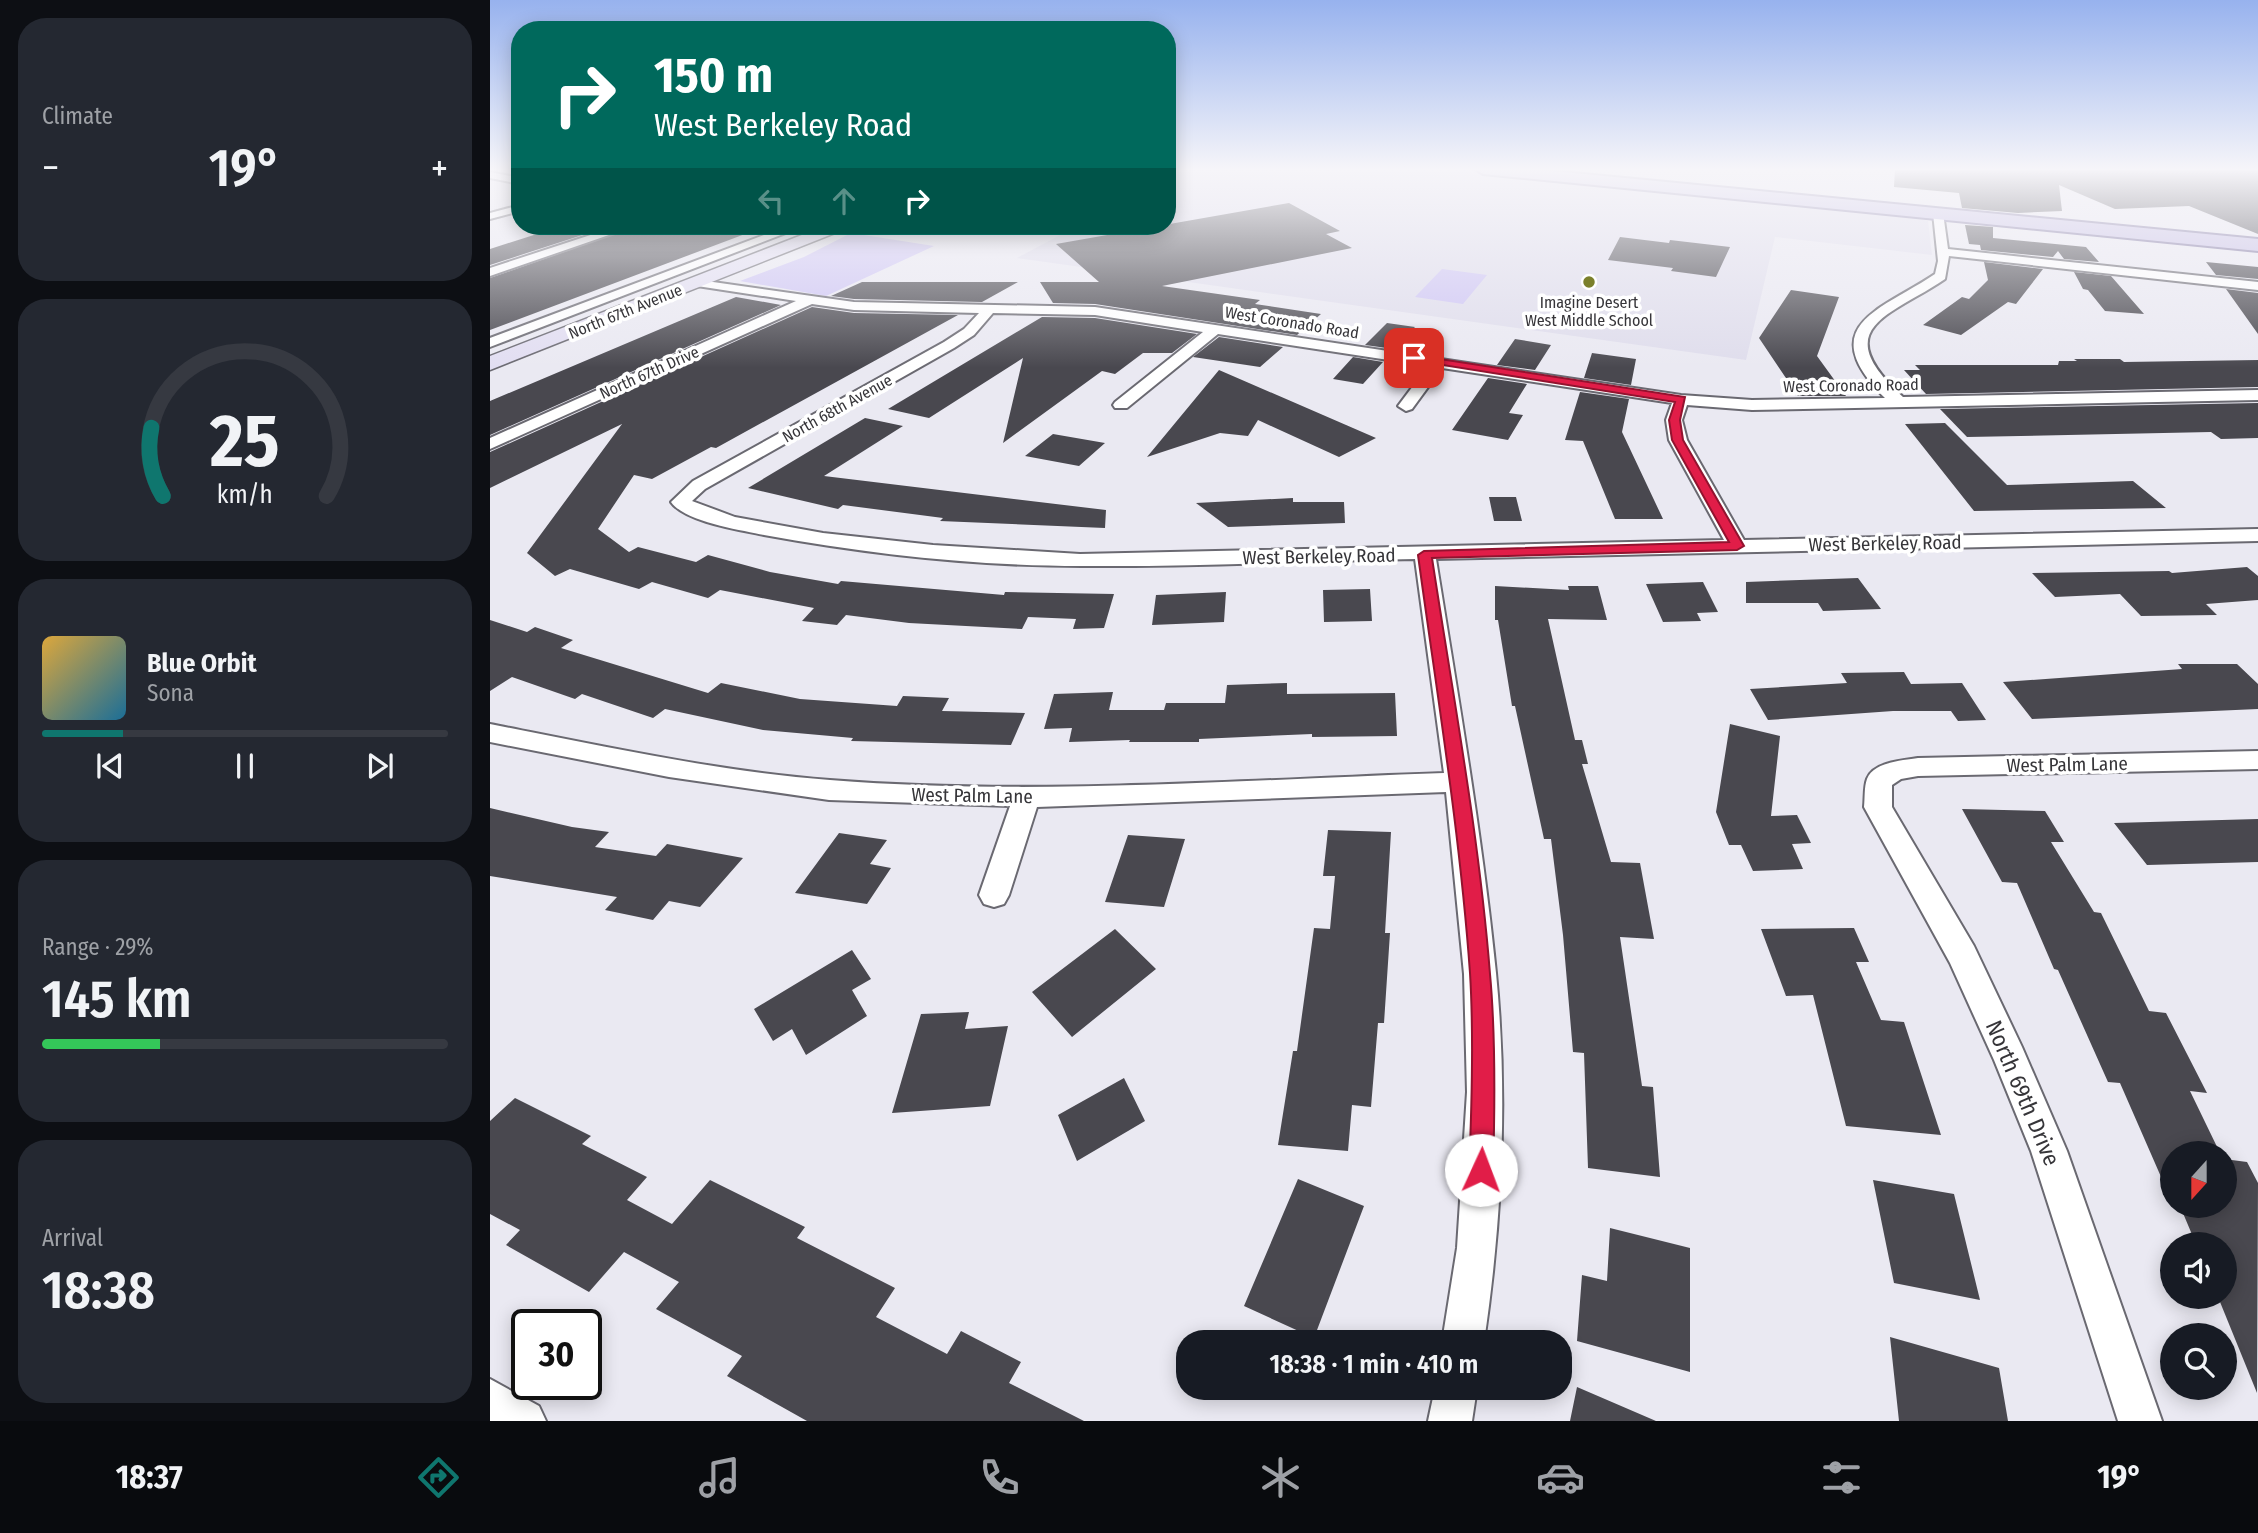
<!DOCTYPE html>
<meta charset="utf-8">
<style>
body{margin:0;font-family:"Fira Sans Condensed",sans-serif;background:#242831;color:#f1f3f6;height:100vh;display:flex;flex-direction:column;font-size:26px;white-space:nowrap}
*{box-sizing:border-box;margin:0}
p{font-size:23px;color:#9ea1a6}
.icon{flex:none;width:38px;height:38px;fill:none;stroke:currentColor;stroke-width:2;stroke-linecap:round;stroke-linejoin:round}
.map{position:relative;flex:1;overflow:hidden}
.side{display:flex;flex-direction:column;gap:18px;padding:18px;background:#0d0f14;width:490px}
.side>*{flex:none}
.guide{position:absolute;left:21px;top:21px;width:665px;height:214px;border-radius:28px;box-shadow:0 4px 18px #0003;background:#00695c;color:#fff;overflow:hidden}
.needle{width:46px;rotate:201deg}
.buttons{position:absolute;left:1670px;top:1141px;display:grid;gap:14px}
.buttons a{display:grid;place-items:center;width:77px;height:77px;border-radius:50%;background:#171b24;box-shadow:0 4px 18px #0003;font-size:35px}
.speed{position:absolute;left:21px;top:1309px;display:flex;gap:14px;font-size:35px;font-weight:700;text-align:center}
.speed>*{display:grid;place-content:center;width:91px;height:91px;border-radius:50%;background:#171b24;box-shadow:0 4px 18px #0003;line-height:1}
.speed .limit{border:4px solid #111;border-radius:10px;background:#fff;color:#111}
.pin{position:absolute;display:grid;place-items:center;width:60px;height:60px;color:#fff;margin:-30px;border-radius:14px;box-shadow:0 4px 10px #0006}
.me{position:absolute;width:77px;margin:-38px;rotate:2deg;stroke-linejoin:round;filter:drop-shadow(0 0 5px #0008)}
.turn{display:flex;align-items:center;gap:24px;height:147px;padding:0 28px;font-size:32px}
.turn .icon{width:91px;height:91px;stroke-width:2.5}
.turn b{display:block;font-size:49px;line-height:60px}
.lanes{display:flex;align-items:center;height:66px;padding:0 28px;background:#0003;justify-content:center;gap:35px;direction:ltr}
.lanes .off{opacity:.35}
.big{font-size:52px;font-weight:600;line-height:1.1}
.side .card{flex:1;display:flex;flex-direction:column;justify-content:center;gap:10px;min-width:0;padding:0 24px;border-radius:28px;background:#242831}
.side .dial{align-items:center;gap:0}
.dial svg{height:182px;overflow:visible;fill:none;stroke:#363941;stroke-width:7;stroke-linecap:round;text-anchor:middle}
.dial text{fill:#f1f3f6;stroke:none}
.song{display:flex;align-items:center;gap:21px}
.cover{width:84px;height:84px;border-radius:10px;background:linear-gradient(135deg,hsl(40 70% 55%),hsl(200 70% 35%))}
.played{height:7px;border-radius:4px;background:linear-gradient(90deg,#0f766e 20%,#363941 20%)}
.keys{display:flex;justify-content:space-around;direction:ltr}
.heat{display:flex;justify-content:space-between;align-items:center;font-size:38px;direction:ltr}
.charge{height:10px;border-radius:5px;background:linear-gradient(90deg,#34c759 29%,#363941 0)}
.trip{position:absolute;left:686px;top:1330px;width:396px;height:70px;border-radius:28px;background:#171b24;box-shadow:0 4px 18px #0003;font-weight:600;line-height:70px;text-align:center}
.menu{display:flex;height:112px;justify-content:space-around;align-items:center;background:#090b0e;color:#9ea1a6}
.menu .icon{width:49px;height:49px}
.menu .selected{color:#0f766e}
.menu b{font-size:32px;color:#f1f3f6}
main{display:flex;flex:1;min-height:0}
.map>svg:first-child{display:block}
.built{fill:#dfddec}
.green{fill:#cdc4f4}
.building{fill:#49484f}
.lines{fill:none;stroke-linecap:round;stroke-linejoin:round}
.street-casing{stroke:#6a6971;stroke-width:4}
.secondary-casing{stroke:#6a6971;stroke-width:3}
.primary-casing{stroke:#7a719e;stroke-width:4}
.street{fill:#fff;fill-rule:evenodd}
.secondary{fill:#e2def2;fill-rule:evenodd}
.primary{fill:#c5bde5;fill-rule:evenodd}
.route{fill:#e11d48;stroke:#92132f;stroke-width:2}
.poi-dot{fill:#7b802b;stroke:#fff;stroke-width:2.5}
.labels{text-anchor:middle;stroke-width:7;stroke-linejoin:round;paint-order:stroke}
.far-poi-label{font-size:16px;fill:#363539;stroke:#fff}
.far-street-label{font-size:16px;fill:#363539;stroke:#fff}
.street-label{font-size:19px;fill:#363539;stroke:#fff}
.near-street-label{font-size:23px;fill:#363539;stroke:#fff}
</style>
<main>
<section class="side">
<div class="card"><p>Climate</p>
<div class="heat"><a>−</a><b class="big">19°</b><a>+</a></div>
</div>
<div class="card dial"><svg viewBox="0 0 100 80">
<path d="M14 69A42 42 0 1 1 86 69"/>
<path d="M14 69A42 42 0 0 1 9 39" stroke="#0f766e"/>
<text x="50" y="56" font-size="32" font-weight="700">25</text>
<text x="50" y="72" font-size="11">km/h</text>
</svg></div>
<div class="card">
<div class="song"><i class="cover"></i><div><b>Blue Orbit</b><p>Sona</p></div></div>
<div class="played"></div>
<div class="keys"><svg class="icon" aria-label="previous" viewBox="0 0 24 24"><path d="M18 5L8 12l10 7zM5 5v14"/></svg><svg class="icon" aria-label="pause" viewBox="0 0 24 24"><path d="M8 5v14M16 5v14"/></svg><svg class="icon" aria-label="next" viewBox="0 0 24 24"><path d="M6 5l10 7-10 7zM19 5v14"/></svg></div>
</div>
<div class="card"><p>Range · 29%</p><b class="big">145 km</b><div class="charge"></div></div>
<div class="card"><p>Arrival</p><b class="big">18:38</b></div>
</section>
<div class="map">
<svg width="1768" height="1421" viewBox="0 0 1768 1421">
<rect width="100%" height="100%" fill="#eae9f2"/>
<!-- built -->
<path class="built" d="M 677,169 L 963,171 L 1429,218 L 1438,221 L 1442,255 L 1285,237 L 1256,360 L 527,258 L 587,226 L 677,226 Z"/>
<!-- green -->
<path class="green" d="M 361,233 L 444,246 L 336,296 L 250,281 L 314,257 Z
M 952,269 L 997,275 L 973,304 L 925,297 Z"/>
<!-- building -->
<path class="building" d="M 1405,169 L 1768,169 L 1768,234 L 1699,206 L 1625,209 L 1569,185 L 1572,211 L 1528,213 L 1472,208 L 1469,193 L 1404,187 Z
M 799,203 L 850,231 L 836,234 L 862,248 L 672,286 L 770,300 L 765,304 L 831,314 L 807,335 L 605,304 L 563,303 L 550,282 L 609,282 L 566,244 Z
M 1475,225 L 1503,227 L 1503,238 L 1596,247 L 1609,262 L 1574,259 L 1568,251 L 1563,257 L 1491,250 L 1490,245 L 1479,244 Z
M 72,226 L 120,226 L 0,265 L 0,249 Z
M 148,226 L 271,226 L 271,228 L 0,330 L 0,278 Z
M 1130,237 L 1179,243 L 1180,240 L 1240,247 L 1226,277 L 1181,271 L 1183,268 L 1118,260 Z
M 1494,262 L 1553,269 L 1526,304 L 1518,302 L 1471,335 L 1433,325 L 1472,297 L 1479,299 L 1498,280 Z
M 1716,262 L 1768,267 L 1768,279 L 1726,275 Z
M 1584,272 L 1621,276 L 1654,314 L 1615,311 L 1598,290 L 1593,289 Z
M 372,282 L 528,282 L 492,302 L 364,299 L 341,296 Z
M 1736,289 L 1768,293 L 1768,334 Z
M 1301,290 L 1349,297 L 1327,356 L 1356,396 L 1308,396 L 1269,338 Z
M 246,297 L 291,305 L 0,435 L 0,401 Z
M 322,307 L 364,313 L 468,315 L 226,448 L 221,447 L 162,479 L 144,475 L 108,529 L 139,552 L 148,547 L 206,562 L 218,555 L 280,572 L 348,584 L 351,581 L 514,595 L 515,592 L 624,594 L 614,628 L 583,629 L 586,619 L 538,617 L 532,629 L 419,623 L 356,615 L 347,625 L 312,621 L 324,608 L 230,590 L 218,598 L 162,582 L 149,589 L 80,569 L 65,576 L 37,553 L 132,424 L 0,488 L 0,452 Z
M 552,317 L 605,318 L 707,334 L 682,353 L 653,353 L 625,374 L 612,371 L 513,443 L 533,358 L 439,418 L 398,409 Z
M 897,323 L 925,327 L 904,349 L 875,345 Z
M 729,337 L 793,347 L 770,367 L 703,357 Z
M 1025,339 L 1061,345 L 1045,370 L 1007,365 Z
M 1102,353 L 1146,359 L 1141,385 L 1094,378 Z
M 863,357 L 893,362 L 873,384 L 843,379 Z
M 1584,359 L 1630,359 L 1634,362 L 1768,360 L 1768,387 L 1436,394 L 1414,370 L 1430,370 L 1425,365 L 1568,365 L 1569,361 L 1587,361 Z
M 729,370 L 886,438 L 849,457 L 768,420 L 758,436 L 730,433 L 657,457 Z
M 998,378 L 1037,384 L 1019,413 L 1033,415 L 1018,440 L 962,430 Z
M 1090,392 L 1139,399 L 1132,432 L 1173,519 L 1125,519 L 1093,441 L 1075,440 Z
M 1768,403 L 1768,438 L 1731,439 L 1721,432 L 1477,437 L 1450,409 Z
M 375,418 L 413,426 L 334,476 L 616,510 L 615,528 L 450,521 L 453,518 L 353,505 L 348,509 L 258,488 Z
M 1455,423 L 1517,485 L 1643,481 L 1676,508 L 1484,511 L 1415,424 Z
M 563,434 L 615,443 L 589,466 L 535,456 Z
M 999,497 L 1026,497 L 1032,521 L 1004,521 Z
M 803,498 L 803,502 L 854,502 L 855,523 L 738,527 L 706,503 Z
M 1757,567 L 1768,576 L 1768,600 L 1716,604 L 1727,615 L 1651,616 L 1630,594 L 1565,597 L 1542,573 L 1679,571 L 1682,573 Z
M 1368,578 L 1391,609 L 1333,611 L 1328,603 L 1256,603 L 1256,582 Z
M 1213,582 L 1228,612 L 1207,613 L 1211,621 L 1173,622 L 1156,584 Z
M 1005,586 L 1079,590 L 1078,586 L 1108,586 L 1117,620 L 1058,619 L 1085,740 L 1092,740 L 1098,764 L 1092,764 L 1121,862 L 1150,863 L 1164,939 L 1130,937 L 1152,1086 L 1163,1087 L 1170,1177 L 1098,1168 L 1094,1053 L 1083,1052 L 1073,935 L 1061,839 L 1054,839 L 1025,706 L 1022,706 L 1008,620 L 1005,620 Z
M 880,589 L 882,621 L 834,622 L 833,590 Z
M 736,592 L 734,622 L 662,625 L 666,595 Z
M 0,620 L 37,632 L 45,627 L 83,640 L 71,648 L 218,693 L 231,683 L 310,699 L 407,706 L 413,696 L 459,698 L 452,711 L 535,713 L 521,745 L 361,741 L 363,738 L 273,730 L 175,709 L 163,718 L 92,694 L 85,699 L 22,677 L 0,691 Z
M 1688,664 L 1747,664 L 1768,684 L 1768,709 L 1542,719 L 1513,682 L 1692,669 Z
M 1414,672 L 1421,684 L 1472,683 L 1496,720 L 1468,721 L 1461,711 L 1403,711 L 1278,720 L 1260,689 L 1357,683 L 1351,673 Z
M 797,683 L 797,694 L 905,693 L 907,736 L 822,737 L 822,734 L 709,739 L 709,742 L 639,742 L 640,740 L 579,742 L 582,728 L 554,729 L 564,694 L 623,692 L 619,710 L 674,710 L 676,703 L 735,703 L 737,685 Z
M 1240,724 L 1290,736 L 1281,816 L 1307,815 L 1321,843 L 1302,844 L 1313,869 L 1263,871 L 1251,845 L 1239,845 L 1226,812 Z
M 0,808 L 82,827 L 119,832 L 105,847 L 166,856 L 177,844 L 253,858 L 210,907 L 179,901 L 163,920 L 115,910 L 127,897 L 0,876 Z
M 1472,809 L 1555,811 L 1574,842 L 1561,842 L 1604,912 L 1611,913 L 1659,1011 L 1676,1013 L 1717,1093 L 1700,1091 L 1730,1153 L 1682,1153 L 1682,1202 L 1630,1083 L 1618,1082 L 1568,970 L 1564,969 L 1527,883 L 1512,882 Z
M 1768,819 L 1768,862 L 1657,865 L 1624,823 Z
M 838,830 L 901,832 L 895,933 L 900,933 L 894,1023 L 888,1023 L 881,1107 L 862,1105 L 858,1151 L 788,1145 L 803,1051 L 807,1051 L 824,928 L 840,929 L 845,876 L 833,876 Z
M 349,833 L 397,840 L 380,864 L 401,868 L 377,904 L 305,893 Z
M 638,835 L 695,839 L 674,907 L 615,902 Z
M 1364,928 L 1379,962 L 1366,962 L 1391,1020 L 1414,1022 L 1451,1135 L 1356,1126 L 1323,995 L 1296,996 L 1271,929 Z
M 625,929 L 666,969 L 582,1037 L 542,992 Z
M 362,950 L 381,979 L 362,990 L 377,1016 L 316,1055 L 302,1029 L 283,1041 L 264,1009 Z
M 479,1012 L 475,1029 L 518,1026 L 500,1106 L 402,1113 L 431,1014 Z
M 634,1078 L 655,1121 L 587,1161 L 568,1115 Z
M 25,1098 L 101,1136 L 92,1144 L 157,1177 L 137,1200 L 182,1224 L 220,1180 L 315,1227 L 307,1238 L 405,1288 L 386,1317 L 457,1354 L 471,1331 L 531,1362 L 519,1383 L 594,1421 L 317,1421 L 237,1376 L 252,1356 L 166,1309 L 189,1282 L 134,1252 L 99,1292 L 16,1245 L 30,1230 L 0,1214 L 0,1121 Z
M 1734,1159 L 1757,1162 L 1768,1183 L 1767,1393 L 1728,1297 L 1734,1297 L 1734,1244 L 1706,1244 L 1690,1206 L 1734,1206 Z
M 808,1179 L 874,1206 L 824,1338 L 754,1306 Z
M 1383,1180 L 1464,1194 L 1490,1300 L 1404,1283 Z
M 1120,1228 L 1200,1248 L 1200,1372 L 1087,1341 L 1092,1275 L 1117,1281 Z
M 1400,1337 L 1509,1368 L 1518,1421 L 1409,1421 Z
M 1087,1387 L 1166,1421 L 1080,1421 Z"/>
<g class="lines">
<!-- street casing -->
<g class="street-casing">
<path id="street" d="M 0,172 L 30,178 L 30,184 L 0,178 Z
M 30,205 L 30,211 L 0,219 L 0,213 Z
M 1448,210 L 1453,213 L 1458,249 L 1768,282 L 1768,290 L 1459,256 L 1455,279 C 1401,316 1336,327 1413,397 L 1768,390 L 1768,400 L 1262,410 L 1197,405 L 1192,420 L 1197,440 L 1254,540 L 1768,529 L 1768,541 L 946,559 C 968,696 992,834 1006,973 C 1018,1095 1012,1221 994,1342 L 952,1342 L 967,1248 L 977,1092 L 974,974 L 956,792 L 547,807 L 519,895 L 514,904 L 504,907 L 494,904 L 489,895 L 520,806 L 339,800 L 179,777 L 0,742 L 0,724 C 112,746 225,771 340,780 C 543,796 750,780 954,773 L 925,559 C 814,561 702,567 591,566 C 486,566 378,554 274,535 C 251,530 195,522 181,502 L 203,481 L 454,342 L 474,329 L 489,313 L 364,310 L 322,304 L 0,449 L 0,438 L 306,301 L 207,286 L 201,282 L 202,279 L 364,302 L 605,307 L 1191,395 L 1262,400 L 1395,398 C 1322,325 1392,310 1445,274 L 1448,261 L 1443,213 ZM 503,313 L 605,315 L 713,332 L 625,402 L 623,405 L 625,408 L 637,408 L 728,334 L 938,366 L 908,406 L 916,411 L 922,409 L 952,368 L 1182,403 L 1176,420 L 1179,440 L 1234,540 L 590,554 L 443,545 L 333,533 L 245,517 L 202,501 L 215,489 L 464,348 L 484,335 Z
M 128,226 L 145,226 L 0,276 L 0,268 Z
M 298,226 L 314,226 L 0,347 L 0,338 Z
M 1768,751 L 1768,769 L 1428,776 L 1411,779 L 1402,785 L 1402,807 L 1484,946 L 1532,1047 L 1577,1151 L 1672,1421 L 1628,1421 L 1541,1151 L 1504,1060 L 1460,963 L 1374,807 C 1375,798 1374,787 1377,779 C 1383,762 1414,760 1428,758 Z
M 0,1379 L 49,1406 L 56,1421 L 0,1421 Z
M 945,1388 L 987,1388 L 982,1421 L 938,1421 Z"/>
</g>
<!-- secondary casing -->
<g class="secondary-casing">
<path id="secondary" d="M 335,226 L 357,226 L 355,229 L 0,370 L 0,356 Z"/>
</g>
<!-- primary casing -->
<g class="primary-casing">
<path id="primary" d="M 985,169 L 1042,169 L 1768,239 L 1768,251 L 993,174 Z"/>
</g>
<!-- street -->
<use href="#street" class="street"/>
<!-- secondary -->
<use href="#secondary" class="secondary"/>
<!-- primary -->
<use href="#primary" class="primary"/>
</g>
<!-- sky -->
<linearGradient id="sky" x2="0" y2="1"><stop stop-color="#97b2ee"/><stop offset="0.46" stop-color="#f6f5f9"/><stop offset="1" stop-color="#f6f5f9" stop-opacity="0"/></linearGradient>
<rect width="1768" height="368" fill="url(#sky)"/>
<!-- route -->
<path class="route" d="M 924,355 L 1195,397 L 1190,420 L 1193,440 L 1254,546 L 1247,550 L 942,558 C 963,696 989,835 1000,974 C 1006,1039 1005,1105 1003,1170 L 999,1178 L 991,1182 L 982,1178 L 979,1170 C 982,1104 984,1038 980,973 C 970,833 947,694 928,555 L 934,551 L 1239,542 L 1182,440 L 1179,420 L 1185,402 L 921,360 L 921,356 Z"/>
<!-- markers -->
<circle class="poi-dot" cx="1099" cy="282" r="7"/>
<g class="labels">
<!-- far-poi labels -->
<g class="far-poi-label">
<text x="1099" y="308">Imagine Desert<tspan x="1099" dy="18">West Middle School</tspan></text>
</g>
<!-- far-street labels -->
<g class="far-street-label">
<text transform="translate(135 311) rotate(-22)" y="6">North 67th Avenue</text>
<text transform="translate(802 322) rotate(9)" y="6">West Coronado Road</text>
<text transform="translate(159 372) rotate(-24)" y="6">North 67th Drive</text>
<text transform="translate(1361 385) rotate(-1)" y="6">West Coronado Road</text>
<text transform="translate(347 408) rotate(-29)" y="6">North 68th Avenue</text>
</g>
<!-- street labels -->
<g class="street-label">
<text transform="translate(1395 543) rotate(-1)" y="7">West Berkeley Road</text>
<text transform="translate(829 556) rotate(-1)" y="7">West Berkeley Road</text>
<text transform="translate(1577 764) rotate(-1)" y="7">West Palm Lane</text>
<text transform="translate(482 795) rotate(1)" y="7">West Palm Lane</text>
</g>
<!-- near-street labels -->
<g class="near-street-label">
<text transform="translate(1533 1093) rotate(67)" y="8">North 69th Drive</text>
</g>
</g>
</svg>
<div class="buttons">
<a><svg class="needle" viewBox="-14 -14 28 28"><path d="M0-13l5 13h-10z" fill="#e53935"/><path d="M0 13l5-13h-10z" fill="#9ea1a6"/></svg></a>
<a><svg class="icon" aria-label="sound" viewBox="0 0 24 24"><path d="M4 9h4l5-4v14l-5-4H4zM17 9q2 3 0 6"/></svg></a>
<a><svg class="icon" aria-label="search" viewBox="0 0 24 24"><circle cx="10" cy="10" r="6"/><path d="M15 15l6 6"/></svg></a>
</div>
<div class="speed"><div class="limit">30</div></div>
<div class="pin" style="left:924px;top:358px;background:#d93025"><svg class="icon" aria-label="arrive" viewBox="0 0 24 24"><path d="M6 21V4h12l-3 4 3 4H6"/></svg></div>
<svg class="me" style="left:991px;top:1170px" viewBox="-20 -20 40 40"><circle r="19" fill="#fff"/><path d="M0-13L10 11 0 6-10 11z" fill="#e11d48"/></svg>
<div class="trip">18:38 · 1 min · 410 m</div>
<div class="guide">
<div class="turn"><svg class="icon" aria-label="right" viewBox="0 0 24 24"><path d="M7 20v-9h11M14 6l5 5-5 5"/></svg><div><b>150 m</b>West Berkeley Road</div></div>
<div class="lanes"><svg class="icon off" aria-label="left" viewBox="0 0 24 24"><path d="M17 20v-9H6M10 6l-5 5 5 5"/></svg><svg class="icon off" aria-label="ahead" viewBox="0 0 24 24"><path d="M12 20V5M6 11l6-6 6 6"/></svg><svg class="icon" aria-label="right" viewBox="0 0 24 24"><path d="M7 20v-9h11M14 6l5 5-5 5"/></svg></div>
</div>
</div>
</main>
<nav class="menu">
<b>18:37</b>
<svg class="icon selected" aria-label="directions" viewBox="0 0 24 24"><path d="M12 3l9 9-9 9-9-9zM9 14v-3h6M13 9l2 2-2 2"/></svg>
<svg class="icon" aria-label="music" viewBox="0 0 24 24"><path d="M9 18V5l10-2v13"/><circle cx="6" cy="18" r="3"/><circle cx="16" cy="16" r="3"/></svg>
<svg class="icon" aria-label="phone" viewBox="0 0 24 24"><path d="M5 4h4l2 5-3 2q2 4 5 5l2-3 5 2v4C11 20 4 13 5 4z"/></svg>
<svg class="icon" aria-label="climate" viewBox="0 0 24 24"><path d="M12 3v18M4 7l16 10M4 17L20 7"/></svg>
<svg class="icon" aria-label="car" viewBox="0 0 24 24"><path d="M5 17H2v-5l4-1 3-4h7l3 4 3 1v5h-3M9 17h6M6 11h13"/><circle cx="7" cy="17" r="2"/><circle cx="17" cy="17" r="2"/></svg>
<svg class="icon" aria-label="filters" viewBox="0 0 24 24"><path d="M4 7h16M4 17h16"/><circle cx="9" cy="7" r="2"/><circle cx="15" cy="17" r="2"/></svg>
<b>19°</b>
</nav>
